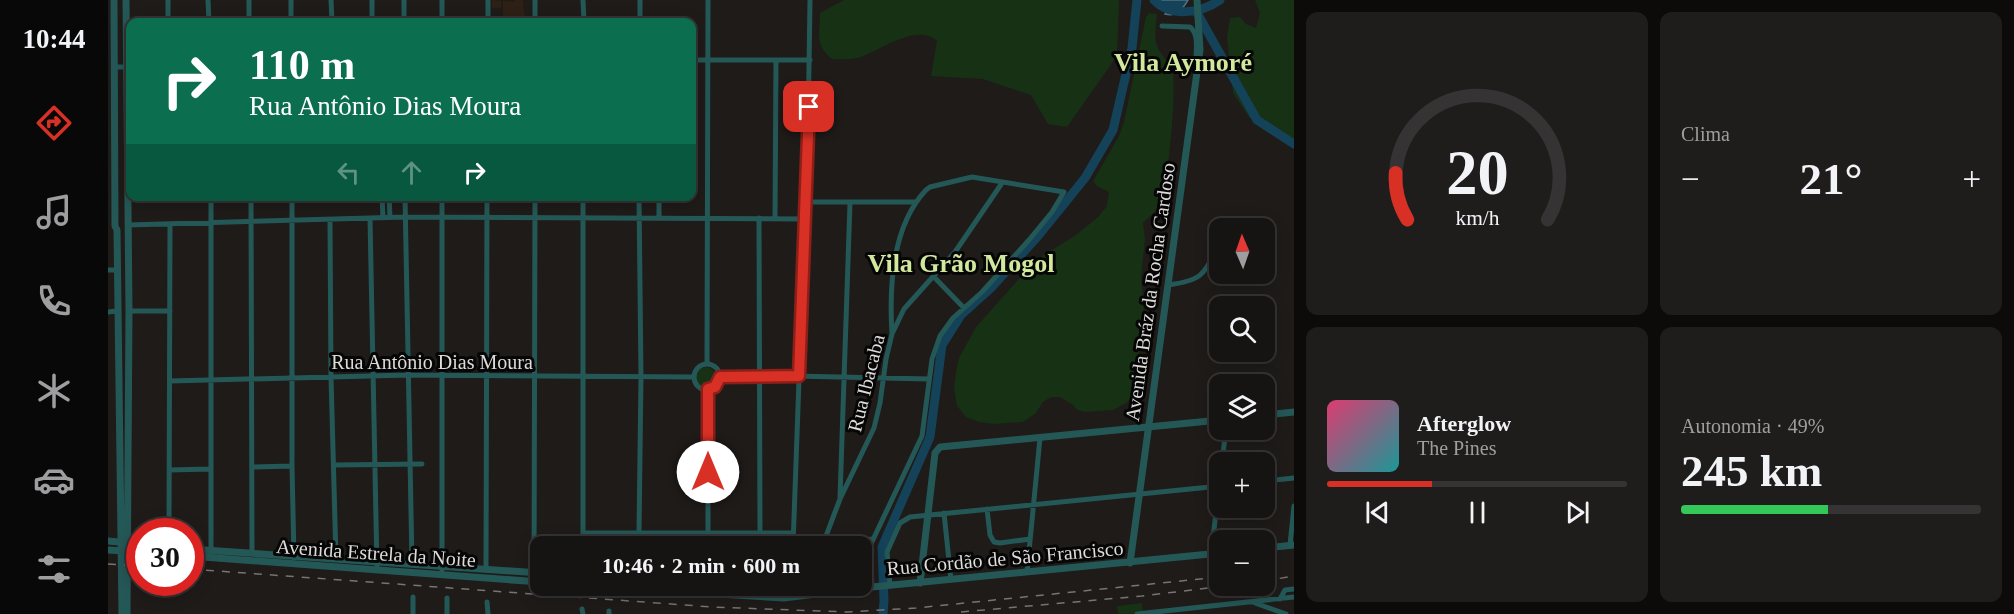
<!DOCTYPE html>
<html lang="pt">
<meta charset="utf-8">
<style>
body{margin:0;font-family:Georgia,serif;background:#1f1d1c;color:#f1f3f6;height:100vh;display:flex;flex-direction:column;font-size:22px;white-space:nowrap}
*{box-sizing:border-box;margin:0}
p{font-size:20px;color:#9e9ea0}
.icon{flex:none;width:33px;height:33px;fill:none;stroke:currentColor;stroke-width:2;stroke-linecap:round;stroke-linejoin:round}
.map{position:relative;flex:1;overflow:hidden}
.sheet{display:flex;flex-direction:column;gap:12px;padding:12px;background:#0c0b0a;width:720px}
.sheet>*{flex:none}
.top-card{position:absolute;left:18px;top:18px;width:570px;height:183px;border-radius:12px;box-shadow:0 3px 15px #0003,0 0 0 2px #353333;background:#0b6e4f;color:#fff;overflow:hidden}
.needle{width:39px;rotate:358deg}
.tools{position:absolute;left:1101px;top:218px;display:grid;gap:12px}
.tools a{display:grid;place-items:center;width:66px;height:66px;border-radius:12px;background:#161413;box-shadow:0 3px 15px #0003,0 0 0 2px #353333;font-size:30px}
.speed{position:absolute;left:18px;top:518px;display:flex;gap:12px;font-size:30px;font-weight:700;text-align:center}
.speed>*{display:grid;place-content:center;width:78px;height:78px;border-radius:50%;background:#161413;box-shadow:0 3px 15px #0003,0 0 0 2px #353333;line-height:1}
.speed .limit{border:9px solid #d22;background:#fff;color:#111}
.pin{position:absolute;display:grid;place-items:center;width:51px;height:51px;color:#fff;margin:-26px;border-radius:12px;box-shadow:0 3px 9px #0006}
.me{position:absolute;width:66px;margin:-33px;rotate:0deg;stroke-linejoin:round;filter:drop-shadow(0 0 4px #0008)}
.turn{display:flex;align-items:center;gap:21px;height:126px;padding:0 24px;font-size:27px}
.turn .icon{width:78px;height:78px;stroke-width:2.5}
.turn b{display:block;font-size:42px;line-height:51px}
.lanes{display:flex;align-items:center;height:57px;padding:0 24px;background:#0003;justify-content:center;gap:30px;direction:ltr}
.lanes .off{opacity:.35}
.big{font-size:45px;font-weight:800;line-height:1.1}
.sheet .tile{flex:1;display:flex;flex-direction:column;justify-content:center;gap:9px;min-width:0;padding:0 21px;border-radius:12px;background:#1f1d1c}
.sheet .dial{align-items:center;gap:0}
.dial svg{height:156px;overflow:visible;fill:none;stroke:#353333;stroke-width:7;stroke-linecap:round;text-anchor:middle}
.dial text{fill:#f1f3f6;stroke:none}
.song{display:flex;align-items:center;gap:18px}
.cover{width:72px;height:72px;border-radius:9px;background:linear-gradient(135deg,hsl(340 70% 55%),hsl(180 70% 35%))}
.played{height:6px;border-radius:3px;background:linear-gradient(90deg,#d93025 35%,#353333 35%)}
.keys{display:flex;justify-content:space-around;direction:ltr}
.heat{display:flex;justify-content:space-between;align-items:center;font-size:33px;direction:ltr}
.charge{height:9px;border-radius:4px;background:linear-gradient(90deg,#34c759 49%,#353333 0)}
.sheet .tiles{flex:1;display:grid;gap:12px;grid-template-columns:repeat(2,1fr)}
.trip{position:absolute;left:422px;top:536px;width:342px;height:60px;border-radius:12px;background:#161413;box-shadow:0 3px 15px #0003,0 0 0 2px #353333;font-weight:800;line-height:60px;text-align:center}
main{display:flex;flex:1;min-height:0}
.tabs{display:flex;flex-direction:column;width:108px;justify-content:space-around;align-items:center;background:#090808;color:#9e9ea0}
.tabs .icon{width:42px;height:42px}
.tabs .current{color:#d93025}
.tabs b{font-size:27px;color:#f1f3f6}
.map>svg:first-child{display:block}
.education{fill:#2e2014}
.green{fill:#173115}
.water{fill:#144259;stroke:#517080;stroke-width:1.5}
.lines{fill:none;stroke-linecap:round;stroke-linejoin:round}
.river{stroke:#144259;stroke-width:9}
.minor{stroke:#245857;stroke-width:5}
.tertiary{stroke:#245857;stroke-width:7}
.rail{stroke:#777472;stroke-width:1.5;stroke-dasharray:8 8;stroke-linecap:butt}
.route-casing{stroke:#8d1f18;stroke-width:15}
.route{stroke:#d93025;stroke-width:10}
.labels{text-anchor:middle;stroke-width:6;stroke-linejoin:round;paint-order:stroke}
.street-label{font-size:20px;fill:#dedcda;stroke:#070606}
.district-label{font-size:26px;font-weight:bold;fill:#d1e89d;stroke:#070606}
</style>
<main>
<nav class="tabs">
<b>10:44</b>
<svg class="icon current" aria-label="directions" viewBox="0 0 24 24"><path d="M12 3l9 9-9 9-9-9zM9 14v-3h6M13 9l2 2-2 2"/></svg>
<svg class="icon" aria-label="music" viewBox="0 0 24 24"><path d="M9 18V5l10-2v13"/><circle cx="6" cy="18" r="3"/><circle cx="16" cy="16" r="3"/></svg>
<svg class="icon" aria-label="phone" viewBox="0 0 24 24"><path d="M5 4h4l2 5-3 2q2 4 5 5l2-3 5 2v4C11 20 4 13 5 4z"/></svg>
<svg class="icon" aria-label="climate" viewBox="0 0 24 24"><path d="M12 3v18M4 7l16 10M4 17L20 7"/></svg>
<svg class="icon" aria-label="car" viewBox="0 0 24 24"><path d="M5 17H2v-5l4-1 3-4h7l3 4 3 1v5h-3M9 17h6M6 11h13"/><circle cx="7" cy="17" r="2"/><circle cx="17" cy="17" r="2"/></svg>
<svg class="icon" aria-label="filters" viewBox="0 0 24 24"><path d="M4 7h16M4 17h16"/><circle cx="9" cy="7" r="2"/><circle cx="15" cy="17" r="2"/></svg>
</nav>
<div class="map">
<svg width="1186" height="614" viewBox="0 0 1186 614">
<rect width="100%" height="100%" fill="#1e1b19"/>
<!-- education -->
<path class="education" d="M 384,0 L 407,2 L 407,0 L 415,0 L 417,21 L 415,22 L 395,22 L 395,1 L 393,1 L 393,8 L 384,8 Z"/>
<!-- green -->
<path class="green" d="M 736,0 L 1011,0 L 1009,56 L 959,127 L 940,124 L 923,95 L 875,79 L 823,76 L 829,41 C 809,23 774,49 753,57 C 744,60 734,59 724,59 C 706,44 712,34 712,13 Z
M 1147,0 L 1186,0 L 1186,143 L 1171,132 L 1152,126 L 1141,117 L 1125,93 L 1119,37 L 1122,18 L 1132,17 L 1138,24 L 1148,28 L 1152,13 Z
M 1041,13 L 1049,14 C 1048,25 1045,40 1051,50 C 1056,58 1063,65 1065,74 C 1068,95 1060,190 1051,206 C 1047,212 1040,218 1035,223 L 1037,239 L 1033,278 L 1036,307 L 1031,336 L 1032,379 L 1028,393 L 1018,403 L 1005,410 L 977,412 L 969,410 L 965,405 L 952,397 L 943,397 L 935,402 L 927,414 L 915,422 L 886,424 L 871,422 L 858,417 L 849,406 L 846,388 L 848,373 L 851,358 L 868,327 L 928,260 L 968,235 L 990,217 L 999,206 L 1001,192 L 989,186 L 985,181 L 1011,136 L 1016,122 L 1038,17 Z
M588 377a10 10 0 1 1 20 0a10 10 0 1 1-20 0Z
M 1034,603 L 1035,613 L 1010,614 L 1009,606 Z"/>
<!-- water -->
<path class="water" d="M 1051,0 L 1080,0 C 1074,10 1069,17 1057,14 L 1060,9 Z"/>
<g class="lines">
<!-- river -->
<path class="river" d="M 1046,0 C 1063,18 1093,13 1112,0
M 1088,11 L 1149,120 L 1186,144
M 775,614 L 776,601 L 774,547 L 822,437 L 834,345 L 853,315 L 883,288 L 930,236 L 977,178 L 1005,130 L 1024,48 L 1029,0"/>
<!-- minor -->
<path class="minor" d="M 60,0 L 60,22
M 100,0 L 101,22
M 141,0 L 141,22
M 183,0 L 183,22
M 223,0 L 224,22
M 264,0 L 264,22
M 296,0 L 296,22
M 334,0 L 334,22
M 427,0 L 427,22
M 475,0 L 476,22
M 532,0 L 532,22
M 380,22 L 380,0
M 1054,26 L 1082,27 C 1091,34 1088,49 1088,60
M 584,60 L 702,60
M 7,67 L 22,67
M 143,196 L 144,553
M 184,196 L 184,466 L 186,558
M 274,196 L 275,218
M 281,196 L 282,217
M 297,196 L 304,564
M 334,196 L 334,570
M 697,202 L 808,202
M 262,218 L 269,570
M 551,218 L 551,196
M 651,218 L 652,533
M 667,218 L 668,60
M 222,220 L 223,377 L 228,559
M 20,225 L 297,217 L 697,219
M 0,270 L 9,270
M 826,277 L 856,308
M 1060,285 C 1091,281 1097,276 1109,247
M 21,311 L 62,311
M 0,312 L 9,311
M 599,363 L 600,0
M586 377a13 13 0 1 1 26 0a13 13 0 1 1-26 0Z
M 612,377 L 686,376 L 821,379
M 62,381 L 300,375 L 586,377
M 600,389 L 600,534
M 1114,462 L 1118,429
M 226,465 L 314,464
M 144,467 L 184,466
M 61,470 L 103,469
M 1156,481 L 1186,478
M 732,497 L 742,203
M 879,509 L 882,535 L 886,542 L 892,543 L 922,539
M 836,513 L 843,580
M 61,531 L 62,225
M 531,532 L 533,377 L 531,196
M 475,533 L 684,533
M 715,544 L 732,499 L 766,428 L 772,403 L 778,359 L 784,334 L 796,309 L 847,252 L 894,183
M 1182,545 L 1186,506
M 475,546 L 475,196
M 685,546 L 700,131 L 702,0
M 696,546 L 765,539
M 103,553 L 103,196
M 1103,554 L 1112,480
M 378,569 L 379,196
M 919,572 L 932,438
M 426,581 L 427,196
M 782,585 L 779,552 L 792,523 L 802,517 L 1112,486
M 764,587 L 762,546 L 814,436 L 824,359 L 832,336 L 845,318 L 874,292 L 921,240 L 944,212 L 956,192 L 864,177 L 822,187 L 818,190 C 784,226 781,287 784,334
M 305,597 L 305,614
M 682,597 L 683,585
M 339,598 L 339,614
M 1172,599 L 1177,590 L 1186,589
M 379,602 L 380,614
M 1147,603 L 1178,614
M 474,609 L 475,614
M 501,614 L 501,611
M 1029,614 L 1186,597"/>
<!-- tertiary -->
<path class="tertiary" d="M 6,0 L 7,226 L 9,230 L 14,614
M 18,0 L 21,311 L 19,614
M 1156,415 L 1186,412
M 0,541 L 32,544
M 1156,548 L 1186,545
M 82,549 L 432,573
M 0,550 L 32,552
M 82,556 L 432,582
M 1022,563 L 1092,50 L 1089,0
M 812,583 L 827,453 L 832,447 L 1112,420
M 461,585 L 676,598 L 764,587 L 1112,553"/>
<!-- rail -->
<path class="rail" d="M 0,564 L 32,566
M 82,569 L 604,607 L 739,612 L 808,608 L 1112,577
M 1156,581 L 1186,576
M 853,612 L 1034,596 L 1125,585"/>
</g>
<g class="lines">
<!-- route casing -->
<g class="route-casing">
<path id="route" d="M 600,472 L 600,389 L 607,387 L 612,377 L 691,376 L 701,107"/>
</g>
<!-- route -->
<use href="#route" class="route"/>
</g>
<g class="labels">
<!-- street labels -->
<g class="street-label">
<text transform="translate(1042 292) rotate(-82)" y="7">Avenida Bráz da Rocha Cardoso</text>
<text x="324" y="369">Rua Antônio Dias Moura</text>
<text transform="translate(758 383) rotate(-76)" y="7">Rua Ibacaba</text>
<text transform="translate(268 553) rotate(4)" y="7">Avenida Estrela da Noite</text>
<text transform="translate(897 558) rotate(-5)" y="7">Rua Cordão de São Francisco</text>
</g>
<!-- district labels -->
<g class="district-label">
<text x="1075" y="71">Vila Aymoré</text>
<text x="853" y="272">Vila Grão Mogol</text>
</g>
</g>
</svg>
<div class="tools">
<a><svg class="needle" viewBox="-14 -14 28 28"><path d="M0-13l5 13h-10z" fill="#e53935"/><path d="M0 13l5-13h-10z" fill="#9e9ea0"/></svg></a>
<a><svg class="icon" aria-label="search" viewBox="0 0 24 24"><circle cx="10" cy="10" r="6"/><path d="M15 15l6 6"/></svg></a>
<a><svg class="icon" aria-label="layers" viewBox="0 0 24 24"><path d="M12 4l9 5-9 5-9-5zM3 14l9 5 9-5"/></svg></a>
<a>+</a>
<a>−</a>
</div>
<div class="speed"><div class="limit">30</div></div>
<div class="pin" style="left:701px;top:107px;background:#d93025"><svg class="icon" aria-label="arrive" viewBox="0 0 24 24"><path d="M6 21V4h12l-3 4 3 4H6"/></svg></div>
<svg class="me" style="left:600px;top:472px" viewBox="-20 -20 40 40"><circle r="19" fill="#fff"/><path d="M0-13L10 11 0 6-10 11z" fill="#d93025"/></svg>
<div class="trip">10:46 · 2 min · 600 m</div>
<div class="top-card">
<div class="turn"><svg class="icon" aria-label="right" viewBox="0 0 24 24"><path d="M7 20v-9h11M14 6l5 5-5 5"/></svg><div><b>110 m</b>Rua Antônio Dias Moura</div></div>
<div class="lanes"><svg class="icon off" aria-label="left" viewBox="0 0 24 24"><path d="M17 20v-9H6M10 6l-5 5 5 5"/></svg><svg class="icon off" aria-label="ahead" viewBox="0 0 24 24"><path d="M12 20V5M6 11l6-6 6 6"/></svg><svg class="icon" aria-label="right" viewBox="0 0 24 24"><path d="M7 20v-9h11M14 6l5 5-5 5"/></svg></div>
</div>
</div>
<section class="sheet">
<div class="tiles">
<div class="tile dial"><svg viewBox="0 0 100 80">
<path d="M14 69A42 42 0 1 1 86 69"/>
<path d="M14 69A42 42 0 0 1 8 45" stroke="#d93025"/>
<text x="50" y="56" font-size="32" font-weight="700">20</text>
<text x="50" y="72" font-size="11">km/h</text>
</svg></div>
<div class="tile"><p>Clima</p>
<div class="heat"><a>−</a><b class="big">21°</b><a>+</a></div>
</div>
<div class="tile">
<div class="song"><i class="cover"></i><div><b>Afterglow</b><p>The Pines</p></div></div>
<div class="played"></div>
<div class="keys"><svg class="icon" aria-label="previous" viewBox="0 0 24 24"><path d="M18 5L8 12l10 7zM5 5v14"/></svg><svg class="icon" aria-label="pause" viewBox="0 0 24 24"><path d="M8 5v14M16 5v14"/></svg><svg class="icon" aria-label="next" viewBox="0 0 24 24"><path d="M6 5l10 7-10 7zM19 5v14"/></svg></div>
</div>
<div class="tile"><p>Autonomia · 49%</p><b class="big">245 km</b><div class="charge"></div></div>
</div>
</section>
</main>
